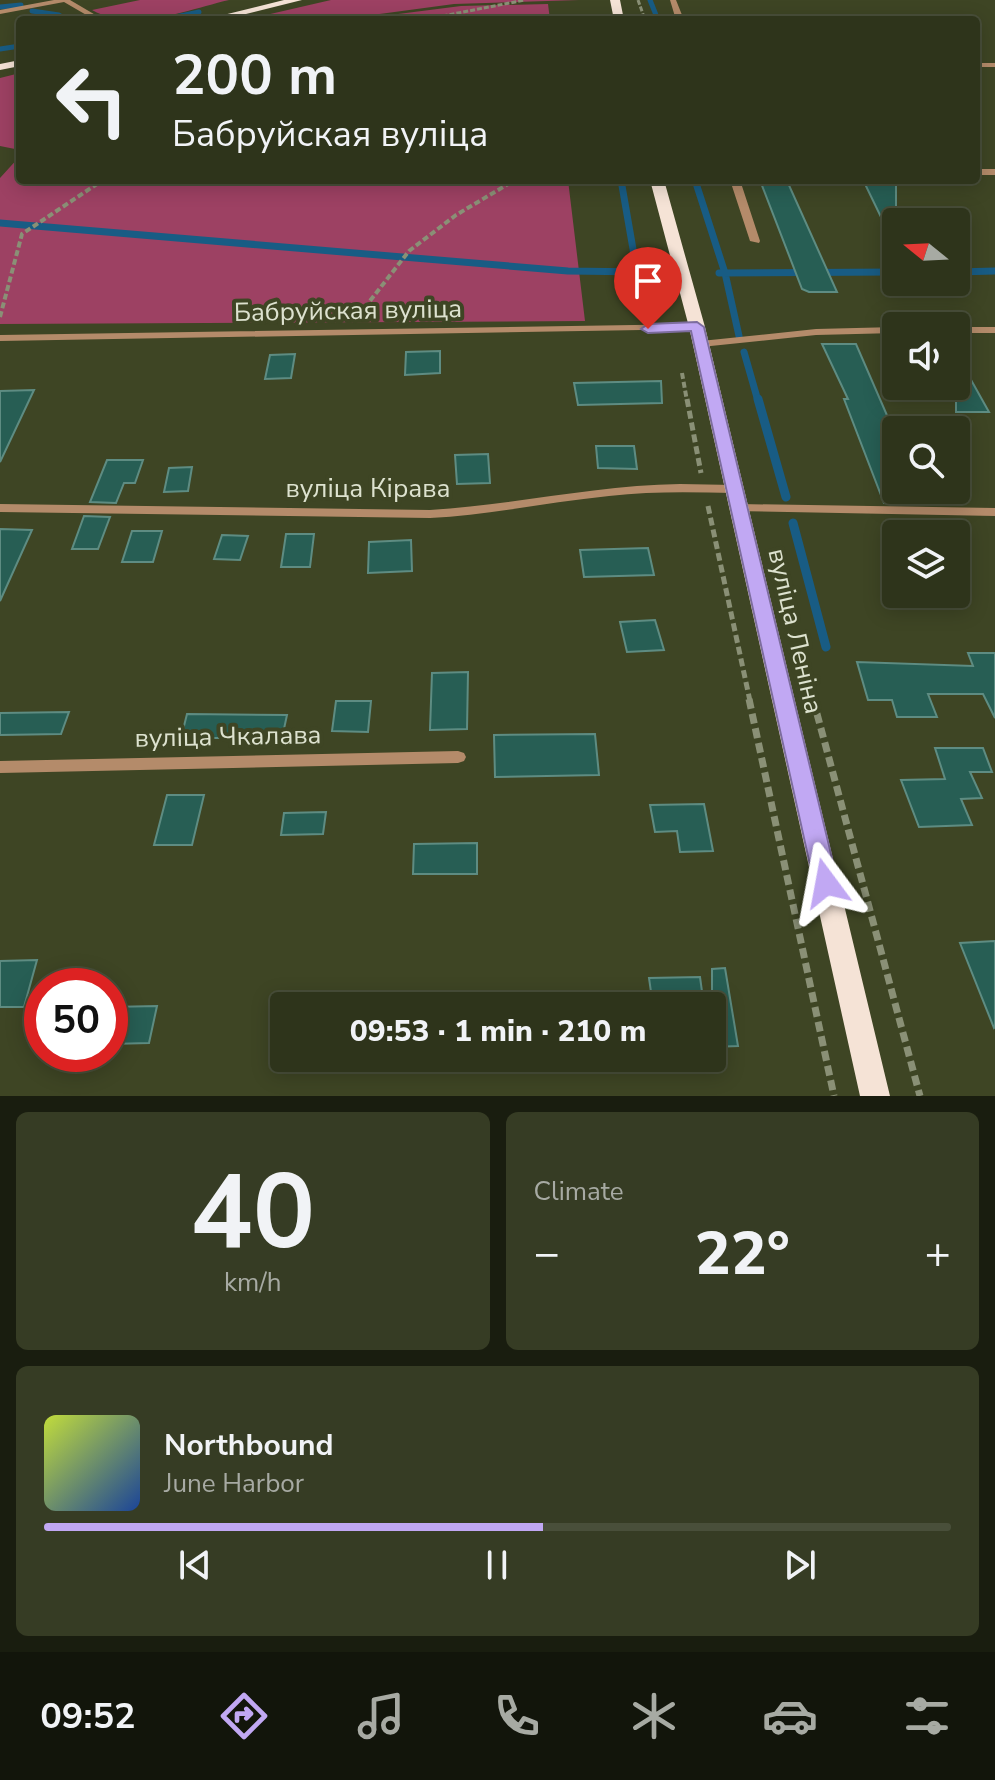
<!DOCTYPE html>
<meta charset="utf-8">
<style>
body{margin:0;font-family:"Nunito Sans",sans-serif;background:#363c24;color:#f1f3f6;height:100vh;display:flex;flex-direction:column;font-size:30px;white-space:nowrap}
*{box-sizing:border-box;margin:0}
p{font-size:26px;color:#a7aaa3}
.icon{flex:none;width:44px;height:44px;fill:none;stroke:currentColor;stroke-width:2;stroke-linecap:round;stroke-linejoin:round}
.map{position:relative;height:1096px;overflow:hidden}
.details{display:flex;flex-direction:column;gap:16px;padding:16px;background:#191d0f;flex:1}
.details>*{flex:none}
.top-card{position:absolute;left:16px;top:16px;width:964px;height:168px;border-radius:8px;box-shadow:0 4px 20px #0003,0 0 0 2px #494f3a;background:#2e341b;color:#f1f3f6;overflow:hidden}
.needle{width:52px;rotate:288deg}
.controls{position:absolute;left:882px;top:208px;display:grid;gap:16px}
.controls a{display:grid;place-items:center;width:88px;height:88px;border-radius:8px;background:#2e341b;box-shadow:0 4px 20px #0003,0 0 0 2px #494f3a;font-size:40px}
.speed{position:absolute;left:24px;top:968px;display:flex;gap:16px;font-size:40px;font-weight:700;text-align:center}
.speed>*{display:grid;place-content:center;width:104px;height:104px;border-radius:50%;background:#2e341b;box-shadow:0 4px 20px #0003,0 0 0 2px #494f3a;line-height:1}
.speed .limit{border:12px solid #d22;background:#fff;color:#111}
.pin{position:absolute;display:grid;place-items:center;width:68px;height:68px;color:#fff;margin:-82px -34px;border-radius:50% 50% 50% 0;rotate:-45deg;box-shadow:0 0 8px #0007}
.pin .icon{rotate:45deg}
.me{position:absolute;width:88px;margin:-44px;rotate:347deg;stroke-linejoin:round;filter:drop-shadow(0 0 6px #0008)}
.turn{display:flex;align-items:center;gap:28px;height:168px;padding:0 24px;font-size:36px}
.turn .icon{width:104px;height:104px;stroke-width:2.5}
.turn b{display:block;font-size:56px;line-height:68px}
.big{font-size:60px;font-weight:800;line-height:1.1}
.details .tile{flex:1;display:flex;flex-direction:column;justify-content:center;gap:12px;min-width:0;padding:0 28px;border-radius:12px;background:#363c24}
.details .dial{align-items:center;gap:0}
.dial b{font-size:104px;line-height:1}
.song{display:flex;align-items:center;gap:24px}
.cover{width:96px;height:96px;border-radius:12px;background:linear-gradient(135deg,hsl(70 70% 55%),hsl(220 70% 35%))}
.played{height:8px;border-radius:4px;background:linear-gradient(90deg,#c1a8f3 55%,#494f3a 55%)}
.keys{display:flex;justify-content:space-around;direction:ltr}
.heat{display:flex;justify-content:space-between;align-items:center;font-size:44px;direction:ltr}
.details .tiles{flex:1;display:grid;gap:16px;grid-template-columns:1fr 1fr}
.tile:last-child{grid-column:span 2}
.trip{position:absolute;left:270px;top:992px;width:456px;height:80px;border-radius:8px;background:#2e341b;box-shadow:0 4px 20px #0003,0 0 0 2px #494f3a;font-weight:800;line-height:80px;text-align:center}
.dock{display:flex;height:128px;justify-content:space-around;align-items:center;background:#12150b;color:#a7aaa3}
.dock .icon{width:56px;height:56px}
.dock .selected{color:#c1a8f3}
.dock b{font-size:36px;color:#f1f3f6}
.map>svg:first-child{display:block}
.green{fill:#9d4163}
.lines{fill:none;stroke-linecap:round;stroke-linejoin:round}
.stream-far2{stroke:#185c84;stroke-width:5}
.stream-far1{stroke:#185c84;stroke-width:7}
.stream{stroke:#185c84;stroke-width:9}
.building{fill:#275e54;stroke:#5e8c82;stroke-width:2}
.path-far3{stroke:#8a9076;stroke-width:3;stroke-dasharray:5 2;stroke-linecap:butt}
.path-far2{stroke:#8a9076;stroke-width:4;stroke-dasharray:6 3;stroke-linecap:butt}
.path-far1{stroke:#8a9076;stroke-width:5;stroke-dasharray:8 4;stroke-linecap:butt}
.path{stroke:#8a9076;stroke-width:7;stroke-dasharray:10 5;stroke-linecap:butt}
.minor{fill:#b48b6a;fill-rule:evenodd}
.major{fill:#f5e3d6;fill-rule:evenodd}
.route{fill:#c1a8f3;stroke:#7d6d9e;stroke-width:2}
.labels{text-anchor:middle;stroke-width:8;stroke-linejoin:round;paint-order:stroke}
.street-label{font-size:26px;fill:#dde2cf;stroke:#3e4524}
</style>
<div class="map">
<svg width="995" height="1096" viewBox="0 0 995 1096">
<rect width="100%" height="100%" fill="#3e4524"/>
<!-- green -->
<path class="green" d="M 140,0 L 229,0 C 186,10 132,33 92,10 Z
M 331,0 L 579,0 L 454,4 L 335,20 L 244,20 Z
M 548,4 L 550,20 L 351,20 L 461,6 Z
M 20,73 L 20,150 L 0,146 L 0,78 Z
M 20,156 L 20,180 L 568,180 L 585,321 L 0,324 L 0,178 Z"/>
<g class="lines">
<!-- stream-far2 -->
<path class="stream-far2" d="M 650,0 L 658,20
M 0,7 L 21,5
M 32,11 L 59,15 L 67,20
M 162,20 L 199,12
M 0,49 L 20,46"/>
<!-- stream-far1 -->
<path class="stream-far1" d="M 621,180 L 637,272
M 695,180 L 725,273 L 739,336
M 0,223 L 568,271 L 646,272
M 956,272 L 995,271
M 719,273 L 896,272
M 744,352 L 758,401"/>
<!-- stream -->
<path class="stream" d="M 758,399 L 786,497
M 793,523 L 826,647"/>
</g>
<!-- building -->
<path class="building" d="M 896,181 L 896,248 L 864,182 Z
M 761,183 L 788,183 L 837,292 L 809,292 L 802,289 Z
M 822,344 L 856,344 L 896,436 L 896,503 L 884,503 L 844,399 L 848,399 Z
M 440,351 L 440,373 L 405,375 L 406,352 Z
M 956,353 L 989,412 L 956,412 Z
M 295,354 L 291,378 L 265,379 L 270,355 Z
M 661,381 L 662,403 L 578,405 L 574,383 Z
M 34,390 L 0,462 L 0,391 Z
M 596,446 L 634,446 L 637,469 L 598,468 Z
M 488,454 L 490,483 L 457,484 L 455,455 Z
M 107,460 L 143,460 L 135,483 L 124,483 L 116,503 L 90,502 Z
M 192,467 L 188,491 L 164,492 L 169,468 Z
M 84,516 L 110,517 L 98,549 L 72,549 Z
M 0,529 L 32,530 L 0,601 Z
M 132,531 L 162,531 L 153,562 L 122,562 Z
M 286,534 L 314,534 L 310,567 L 281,567 Z
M 222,535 L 248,536 L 240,560 L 214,559 Z
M 411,540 L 412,571 L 368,573 L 369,542 Z
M 648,548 L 654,575 L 584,577 L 580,550 Z
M 655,620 L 664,650 L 627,652 L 620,622 Z
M 968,653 L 995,653 L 995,718 L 983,694 L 928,694 L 937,717 L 897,717 L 892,700 L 868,700 L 857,662 L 973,666 Z
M 468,672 L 467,729 L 430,730 L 432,673 Z
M 336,701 L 371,701 L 368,732 L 332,731 Z
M 69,712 L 61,734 L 0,735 L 0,713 Z
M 187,714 L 287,715 L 282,738 L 181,738 Z
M 595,734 L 599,775 L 495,777 L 494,735 Z
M 935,748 L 983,748 L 992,772 L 970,772 L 982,798 L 961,799 L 972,825 L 919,827 L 901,780 L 945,779 Z
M 167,795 L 204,795 L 192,845 L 154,845 Z
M 704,804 L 713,851 L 680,852 L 677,831 L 655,832 L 650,805 Z
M 326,812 L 323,834 L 281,835 L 284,813 Z
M 477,843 L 477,874 L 413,874 L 414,844 Z
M 995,941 L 995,1027 L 994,1028 L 960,943 Z
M 37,960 L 24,1007 L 0,1007 L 0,961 Z
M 725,968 L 738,1046 L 712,1047 L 712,969 Z
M 700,977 L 704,1006 L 653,1006 L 649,978 Z
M 157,1006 L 149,1043 L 110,1044 L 110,1007 Z"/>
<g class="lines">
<!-- path-far3 -->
<path class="path-far3" d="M 638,0 L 644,17 L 641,20
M 422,20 L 525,0"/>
<!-- path-far2 -->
<path class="path-far2" d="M 359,315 L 409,251 L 456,215 L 515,180
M 0,317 L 22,234 L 103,180
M 682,373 L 687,401"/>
<!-- path-far1 -->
<path class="path-far1" d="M 687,399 L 701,473
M 708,506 L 750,701
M 800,649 L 814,701"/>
<!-- path -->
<path class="path" d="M 749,699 L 834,1096
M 813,699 L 920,1096"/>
<!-- minor -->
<path class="minor" d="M 54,0 L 70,0 L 104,20 L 95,20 L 64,2 L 0,14 L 0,10 Z
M 670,0 L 676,0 L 684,20 L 676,20 Z
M 976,63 L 995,63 L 995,67 L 976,67 Z
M 976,169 L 995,169 L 995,175 L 976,175 Z
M 730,180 L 740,180 L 760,241 L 759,243 L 750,241 Z
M 697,324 L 703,327 L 701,329 L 0,341 L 0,335 Z
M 896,327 L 896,333 L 816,335 L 701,347 L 695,344 L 701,341 L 816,329 Z
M 956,327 L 995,327 L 995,333 L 956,333 Z
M 680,484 L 734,485 L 741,489 L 734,493 C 692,492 651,491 609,496 C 549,502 490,515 430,518 L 0,512 L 0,504 L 430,510 C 514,505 596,485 680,484 Z
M 739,504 L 995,508 L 995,516 L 734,511 L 732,508 Z
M 458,751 L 464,753 L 466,757 L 464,761 L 458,763 L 0,773 L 0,761 Z"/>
<!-- major -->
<path class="major" d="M 284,0 L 302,0 L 222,20 L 203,20 Z
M 610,0 L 620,0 L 624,20 L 614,20 Z
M 20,60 L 20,66 L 0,70 L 0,64 Z
M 650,180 L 664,180 L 705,327 L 890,1096 L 860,1096 L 689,327 Z"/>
</g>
<!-- route -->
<path class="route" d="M 697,322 L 704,327 L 838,883 L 834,889 L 826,892 L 818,889 L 814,883 L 691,331 L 648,333 L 641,329 L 648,324 Z"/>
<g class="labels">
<!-- street labels -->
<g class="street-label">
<text transform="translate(348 310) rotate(-1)" y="9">Бабруйская вуліца</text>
<text x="368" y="497">вуліца Кірава</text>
<text transform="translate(796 631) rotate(77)" y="9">вуліца Леніна</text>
<text transform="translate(228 736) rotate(-1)" y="9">вуліца Чкалава</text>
</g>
</g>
</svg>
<div class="controls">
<a><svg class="needle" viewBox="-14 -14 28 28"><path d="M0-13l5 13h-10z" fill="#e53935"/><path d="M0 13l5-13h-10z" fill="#a7aaa3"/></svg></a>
<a><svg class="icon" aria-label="sound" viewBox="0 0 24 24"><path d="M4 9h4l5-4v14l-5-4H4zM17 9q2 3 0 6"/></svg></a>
<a><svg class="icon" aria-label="search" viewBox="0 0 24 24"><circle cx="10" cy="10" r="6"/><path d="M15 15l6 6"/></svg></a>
<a><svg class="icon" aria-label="layers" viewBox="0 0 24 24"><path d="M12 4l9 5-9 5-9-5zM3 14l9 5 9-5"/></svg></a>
</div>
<div class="speed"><div class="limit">50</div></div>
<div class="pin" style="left:648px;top:329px;background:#d93025"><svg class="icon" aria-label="arrive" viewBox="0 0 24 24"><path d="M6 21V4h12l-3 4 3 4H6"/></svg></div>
<svg class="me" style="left:826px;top:883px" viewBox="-20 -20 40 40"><path d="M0-17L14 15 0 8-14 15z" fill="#c1a8f3" stroke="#fff" stroke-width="4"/></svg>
<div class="trip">09:53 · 1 min · 210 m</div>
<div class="top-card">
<div class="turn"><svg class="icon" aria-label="left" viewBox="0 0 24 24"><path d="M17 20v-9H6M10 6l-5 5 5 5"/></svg><div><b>200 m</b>Бабруйская вуліца</div></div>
</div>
</div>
<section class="details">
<div class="tiles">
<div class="tile dial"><b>40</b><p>km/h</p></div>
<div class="tile"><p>Climate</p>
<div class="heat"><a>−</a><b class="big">22°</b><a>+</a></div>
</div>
<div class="tile">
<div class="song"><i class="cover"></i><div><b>Northbound</b><p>June Harbor</p></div></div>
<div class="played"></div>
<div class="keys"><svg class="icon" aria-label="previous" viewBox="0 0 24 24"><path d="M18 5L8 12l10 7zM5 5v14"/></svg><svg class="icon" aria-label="pause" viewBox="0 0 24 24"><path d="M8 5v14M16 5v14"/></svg><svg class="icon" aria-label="next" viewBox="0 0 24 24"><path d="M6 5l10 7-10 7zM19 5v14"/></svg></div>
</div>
</div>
</section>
<nav class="dock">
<b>09:52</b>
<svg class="icon selected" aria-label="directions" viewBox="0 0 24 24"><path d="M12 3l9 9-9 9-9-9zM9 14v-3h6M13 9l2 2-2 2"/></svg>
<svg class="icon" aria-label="music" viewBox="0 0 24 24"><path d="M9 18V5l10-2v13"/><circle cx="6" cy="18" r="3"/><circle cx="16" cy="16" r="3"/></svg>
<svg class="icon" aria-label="phone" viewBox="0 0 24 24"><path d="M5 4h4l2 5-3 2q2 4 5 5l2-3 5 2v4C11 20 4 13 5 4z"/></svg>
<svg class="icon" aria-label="climate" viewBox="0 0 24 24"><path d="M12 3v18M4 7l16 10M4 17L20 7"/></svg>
<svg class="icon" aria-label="car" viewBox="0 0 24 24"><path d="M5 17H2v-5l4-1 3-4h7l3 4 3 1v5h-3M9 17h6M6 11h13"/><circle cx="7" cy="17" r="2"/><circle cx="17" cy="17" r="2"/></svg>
<svg class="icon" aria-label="filters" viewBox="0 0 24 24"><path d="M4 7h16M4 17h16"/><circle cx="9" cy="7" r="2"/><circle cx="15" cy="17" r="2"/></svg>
</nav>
